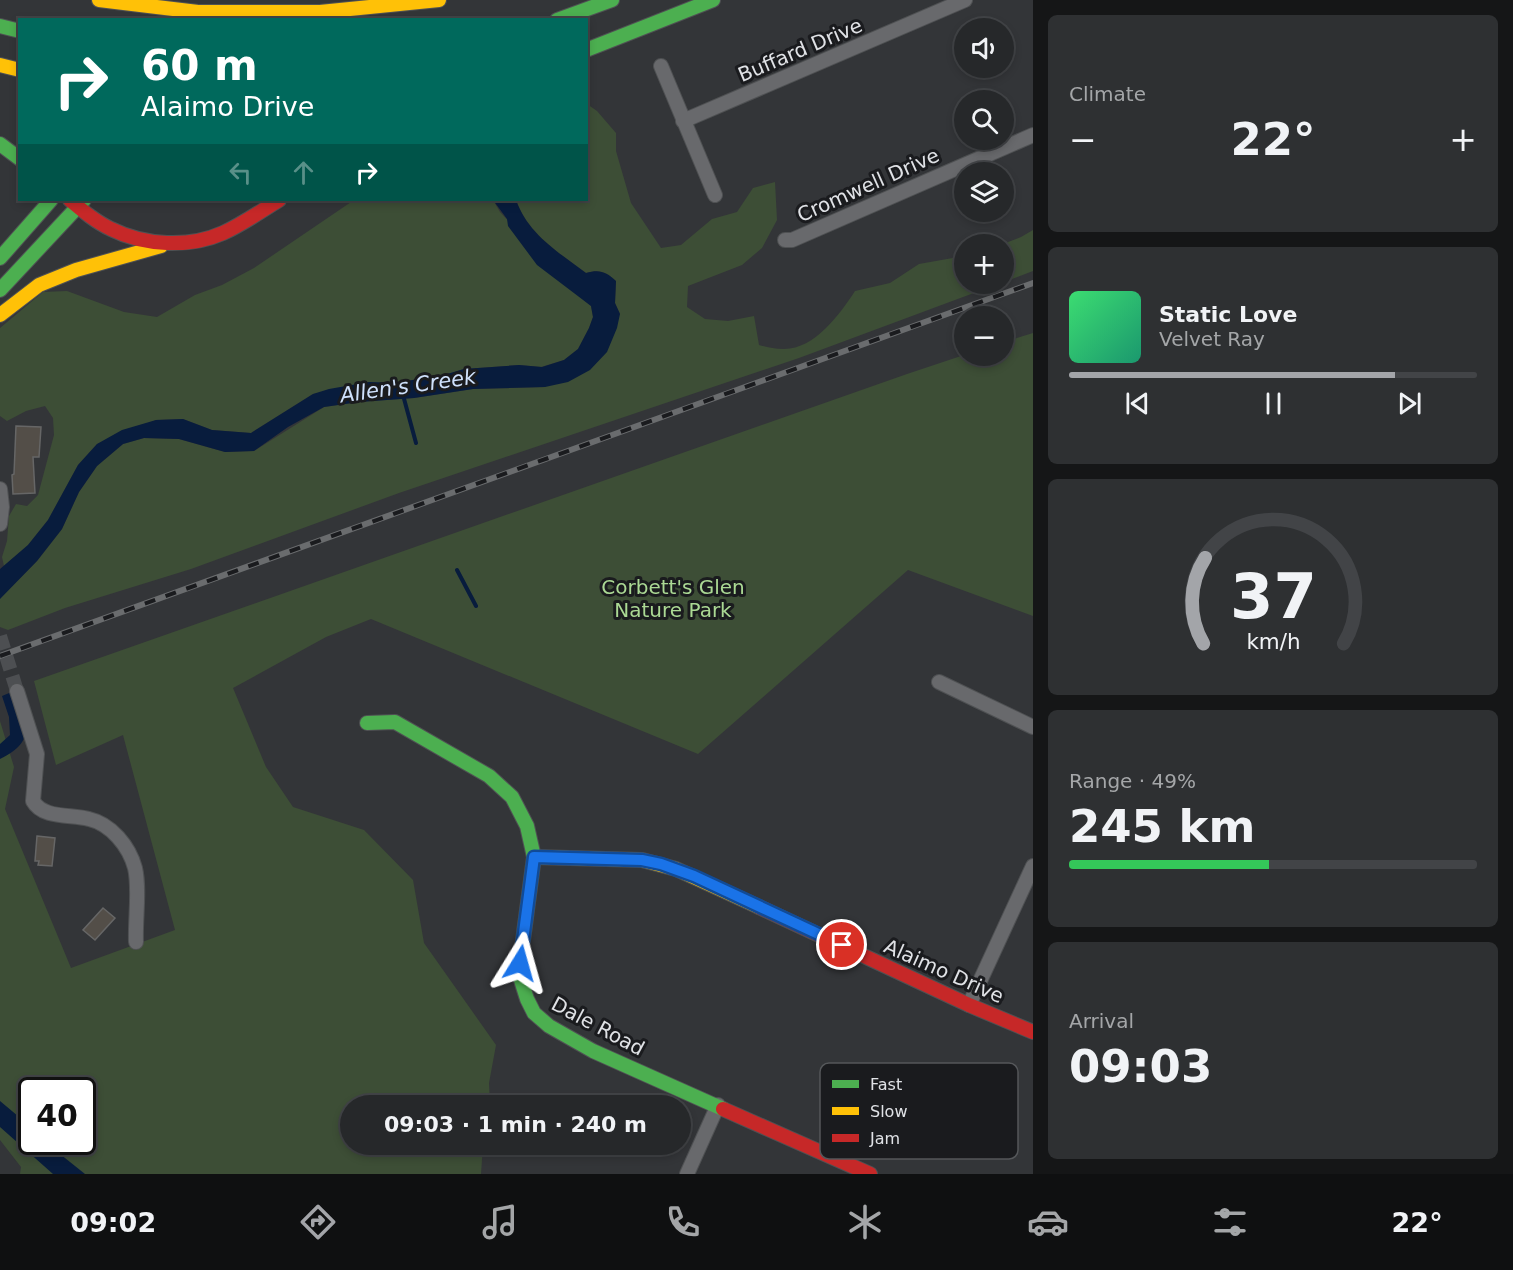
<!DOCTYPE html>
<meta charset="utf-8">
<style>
body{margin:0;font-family:"DejaVu Sans",sans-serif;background:#2e3032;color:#f1f3f6;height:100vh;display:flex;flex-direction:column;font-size:22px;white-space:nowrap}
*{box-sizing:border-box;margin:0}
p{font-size:20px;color:#a4a6a8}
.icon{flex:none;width:33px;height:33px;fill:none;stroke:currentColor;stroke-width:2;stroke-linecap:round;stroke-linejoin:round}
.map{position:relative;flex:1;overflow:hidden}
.panel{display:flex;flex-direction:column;gap:15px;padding:15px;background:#151617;width:480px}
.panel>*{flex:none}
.top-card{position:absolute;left:18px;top:18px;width:570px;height:183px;border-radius:0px;box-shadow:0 3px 9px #0003,0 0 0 2px #424447;background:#00695c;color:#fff;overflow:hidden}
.fabs{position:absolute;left:954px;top:18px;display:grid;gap:12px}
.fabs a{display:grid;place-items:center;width:60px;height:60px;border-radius:50%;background:#26282a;box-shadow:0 3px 9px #0003,0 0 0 2px #424447;font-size:30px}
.speed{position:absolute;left:18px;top:1077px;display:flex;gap:12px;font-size:30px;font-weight:700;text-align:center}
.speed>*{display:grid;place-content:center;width:78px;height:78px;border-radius:50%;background:#26282a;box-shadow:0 3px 9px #0003,0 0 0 2px #424447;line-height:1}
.speed .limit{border:3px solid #111;border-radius:9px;background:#fff;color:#111}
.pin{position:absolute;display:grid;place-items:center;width:51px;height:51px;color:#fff;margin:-26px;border:3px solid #fff;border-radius:50%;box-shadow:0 2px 6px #0007}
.me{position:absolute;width:66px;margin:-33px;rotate:8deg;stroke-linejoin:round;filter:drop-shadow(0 0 4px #0008)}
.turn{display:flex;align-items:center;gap:21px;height:126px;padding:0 24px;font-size:27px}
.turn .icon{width:78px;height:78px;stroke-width:2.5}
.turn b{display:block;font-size:42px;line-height:51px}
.lanes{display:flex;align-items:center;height:57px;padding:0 24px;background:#0003;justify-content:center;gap:30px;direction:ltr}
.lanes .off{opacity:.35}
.big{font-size:45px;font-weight:600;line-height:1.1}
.panel .card{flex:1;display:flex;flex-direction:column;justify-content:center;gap:9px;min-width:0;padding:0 21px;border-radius:9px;background:#2e3032}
.panel .dial{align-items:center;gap:0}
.dial svg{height:156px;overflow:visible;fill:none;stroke:#424447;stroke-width:7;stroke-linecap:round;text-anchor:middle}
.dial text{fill:#f1f3f6;stroke:none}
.song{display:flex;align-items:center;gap:18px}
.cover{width:72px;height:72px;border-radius:9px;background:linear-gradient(135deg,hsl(140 70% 55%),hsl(160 70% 35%))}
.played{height:6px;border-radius:3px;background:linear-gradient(90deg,#a3a5a9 80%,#424447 80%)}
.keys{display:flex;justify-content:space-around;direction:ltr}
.heat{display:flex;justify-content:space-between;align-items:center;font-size:33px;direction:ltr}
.charge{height:9px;border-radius:4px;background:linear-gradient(90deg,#34c759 49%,#424447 0)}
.trip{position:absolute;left:340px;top:1095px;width:351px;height:60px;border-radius:30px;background:#26282a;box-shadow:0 3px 9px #0003,0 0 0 2px #424447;font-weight:600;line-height:60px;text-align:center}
.menu{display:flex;height:96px;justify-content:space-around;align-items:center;background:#0f1011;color:#a4a6a8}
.menu .icon{width:42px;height:42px}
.menu .active{color:#a3a5a9}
.menu b{font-size:27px;color:#f1f3f6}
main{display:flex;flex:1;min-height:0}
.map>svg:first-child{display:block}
.green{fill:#3d4e36;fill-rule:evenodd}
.water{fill:#081c3d}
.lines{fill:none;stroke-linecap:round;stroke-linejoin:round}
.stream{stroke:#081c3d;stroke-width:4}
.building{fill:#534e48;stroke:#666;stroke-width:1.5}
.street-tunnel{stroke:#4d4f52;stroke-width:14;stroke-dasharray:14 7;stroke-linecap:butt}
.street-casing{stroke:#4f5153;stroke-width:16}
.fast-casing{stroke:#4f5153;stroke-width:16}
.slow-casing{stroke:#4f5153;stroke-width:16}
.jam-casing{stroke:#4f5153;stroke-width:16}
.street{stroke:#68696c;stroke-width:14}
.fast{stroke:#4caf50;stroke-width:14}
.slow{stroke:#ffc107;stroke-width:14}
.jam{stroke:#c62828;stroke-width:14}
.rail-casing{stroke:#6a6c6e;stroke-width:6}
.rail{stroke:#1a1b1e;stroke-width:4;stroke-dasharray:11;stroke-linecap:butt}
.route-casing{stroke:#114b97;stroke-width:15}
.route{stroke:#1a73e8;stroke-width:10}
.labels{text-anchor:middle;stroke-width:6;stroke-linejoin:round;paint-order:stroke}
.street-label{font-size:20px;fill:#e0e2e6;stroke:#1a1b1e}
.park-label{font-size:20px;fill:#abd994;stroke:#1a1b1e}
.water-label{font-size:21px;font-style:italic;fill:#cfe1fc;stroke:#1a1b1e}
.key{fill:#1a1b1e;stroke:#55575a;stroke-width:1.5}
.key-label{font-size:16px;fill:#e0e2e6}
</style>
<main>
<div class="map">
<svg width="1033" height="1174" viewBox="0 0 1033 1174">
<rect width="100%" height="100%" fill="#333538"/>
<!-- green -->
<path class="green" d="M 587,104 L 597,111 L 616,133 L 616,151 L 631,203 L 661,248 L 681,245 L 712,219 L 737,212 L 753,188 L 775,182 L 777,220 L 762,248 L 742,265 L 688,286 L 687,307 L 705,319 L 728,321 L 754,316 L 759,345 C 766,347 775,349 783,349 C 814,350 840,314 855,291 L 890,283 L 919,264 L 964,256 L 964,284 L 998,284 L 799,358 L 399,493 L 191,569 L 65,608 L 8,630 L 0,627 L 0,598 L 37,561 L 62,529 L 79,492 L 97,466 L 123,444 L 144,438 L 179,439 L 225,452 L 254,451 L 324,407 L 359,402 L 414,398 L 473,389 L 545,387 L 620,314 L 615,303 L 616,281 C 606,272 600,269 586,273 C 558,252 528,234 516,200 L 586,200 Z
M 354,200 L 493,200 L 500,212 L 574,292 L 591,306 L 593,317 L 589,328 L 578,349 L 564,360 L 541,367 L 519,365 L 464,369 L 444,375 L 393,383 L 369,382 L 313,394 L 251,433 L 212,430 L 183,419 L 156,420 L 97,444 L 78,465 L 48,520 L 28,545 L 4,566 L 2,557 L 7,541 L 9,516 L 16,504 L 27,506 L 38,495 L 54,435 L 53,418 L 45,406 L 26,411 L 7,421 L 0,416 L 0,328 L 43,292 L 67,291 L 124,312 L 157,317 L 195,295 L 222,285 L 254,268 Z
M 1033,230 L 1033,271 L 1004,282 L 1003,244 L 1021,237 Z
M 1033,333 L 1033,616 L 908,570 L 698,754 L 371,619 L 326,637 L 233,688 L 266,767 L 293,807 L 364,830 L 413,880 L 424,943 L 496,1045 L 489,1083 L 490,1105 L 351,1106 L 351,1144 L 483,1145 L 481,1174 L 20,1174 L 21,1167 L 0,1140 L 0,721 L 14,767 L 5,809 L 71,968 L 175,930 L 123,735 L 56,765 L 34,681 L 907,374 L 964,355 L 1004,356 L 1004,342 ZM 32,1090 L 82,1090 L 82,1142 L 32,1142 Z"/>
<!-- water -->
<path class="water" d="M 493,200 L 516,200 C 528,234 558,252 586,273 C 600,269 606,272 616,281 L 615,303 L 620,314 L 617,328 L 607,352 L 590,370 L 568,382 L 545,387 L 473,389 L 414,398 L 359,402 L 324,407 L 288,427 L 254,451 L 225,452 L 179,439 L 144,438 L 123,444 L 97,466 L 79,492 L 62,529 L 37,561 L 0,599 L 0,569 L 28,545 L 48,520 L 78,465 L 97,444 L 122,430 L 156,420 L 183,419 L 212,430 L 251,433 L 313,394 L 329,389 L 369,382 L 394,383 L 444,375 L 464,369 L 519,365 L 542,367 L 564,360 L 578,349 L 589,328 L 593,317 L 591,306 L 537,265 L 508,226 L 507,219 Z
M 14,691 C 25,725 38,740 0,759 L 0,744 L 10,735 L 9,717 L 2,696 Z
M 0,1101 L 31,1127 L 32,1142 L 45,1142 L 85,1174 L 53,1174 L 0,1127 Z"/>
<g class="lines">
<!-- stream -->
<path class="stream" d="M 403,395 L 416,443
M 457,570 L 476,606"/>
</g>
<!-- building -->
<path class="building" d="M 16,426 L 41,427 L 39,457 L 33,457 L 35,493 L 13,494 L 12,475 L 14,474 Z
M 37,836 L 55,838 L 52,866 L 38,865 L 39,861 L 35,861 Z
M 103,908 L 115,918 L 95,940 L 83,930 Z"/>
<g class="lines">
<!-- street-tunnel -->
<path class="street-tunnel" d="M 0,636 L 17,691"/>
<!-- street casing -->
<g class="street-casing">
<path id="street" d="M 661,66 L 715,195
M 683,121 L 965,0
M 785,240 L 792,240 L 1033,135
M 0,489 L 2,507 L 0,524
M 939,682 L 1033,727
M 17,691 L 37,754 L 33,801 C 43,819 71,814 89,819 C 111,824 129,846 135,868 C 140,889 135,919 136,942
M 969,1005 L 1033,866
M 687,1174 L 718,1105"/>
</g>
<!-- fast casing -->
<g class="fast-casing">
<path id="fast" d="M 557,20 L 612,0
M 0,26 L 20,31
M 586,50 L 713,0
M 0,144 L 20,159
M 0,258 L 51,200
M 0,290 L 84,200
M 367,723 L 395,722 L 489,776 L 512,797 L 527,826 L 534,857 L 520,963 L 520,977 L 527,999 L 534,1013 L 549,1026 L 593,1051 L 723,1109"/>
</g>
<!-- slow casing -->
<g class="slow-casing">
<path id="slow" d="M 99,0 L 198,12 L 320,12 L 439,0
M 0,65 L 20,70
M 0,315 L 39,285 L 76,270 L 161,246
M 534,857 L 642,860 L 676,869 L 759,907"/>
</g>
<!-- jam casing -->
<g class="jam-casing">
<path id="jam" d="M 70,200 C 83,211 96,222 111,229 C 145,246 189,248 223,233 C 243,224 261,211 279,200
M 759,907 L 969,1005 L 1033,1032
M 723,1109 L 870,1174"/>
</g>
<!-- street -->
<use href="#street" class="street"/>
<!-- fast -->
<use href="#fast" class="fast"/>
<!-- slow -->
<use href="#slow" class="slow"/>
<!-- jam -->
<use href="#jam" class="jam"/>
<!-- rail casing -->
<g class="rail-casing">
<path id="rail" d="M 0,656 L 1033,283"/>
</g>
<!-- rail -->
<use href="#rail" class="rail"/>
</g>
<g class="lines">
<!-- route casing -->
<g class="route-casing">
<path id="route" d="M 520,963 L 534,857 L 642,860 L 661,864 L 694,876 L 842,945"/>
</g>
<!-- route -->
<use href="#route" class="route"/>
</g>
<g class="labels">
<!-- street labels -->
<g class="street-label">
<text transform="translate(800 50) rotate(-23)" y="7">Buffard Drive</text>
<text transform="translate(868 185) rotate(-24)" y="7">Cromwell Drive</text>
<text transform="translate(944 971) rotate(24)" y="7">Alaimo Drive</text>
<text transform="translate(598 1026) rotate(28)" y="7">Dale Road</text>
</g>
<!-- park labels -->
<g class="park-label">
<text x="673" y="594">Corbett's Glen<tspan x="673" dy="23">Nature Park</tspan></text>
</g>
<!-- water labels -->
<g class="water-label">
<text transform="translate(408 386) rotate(-8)" y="7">Allen's Creek</text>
</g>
</g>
<!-- legend -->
<rect x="820" y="1063" width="198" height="96" rx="9" class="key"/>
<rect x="832" y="1080" width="27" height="8" fill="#4caf50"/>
<rect x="832" y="1107" width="27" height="8" fill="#ffc107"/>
<rect x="832" y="1134" width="27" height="8" fill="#c62828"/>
<g class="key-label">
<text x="870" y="1090">Fast</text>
<text x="870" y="1117">Slow</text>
<text x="870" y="1144">Jam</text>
</g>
</svg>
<div class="fabs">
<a><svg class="icon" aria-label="sound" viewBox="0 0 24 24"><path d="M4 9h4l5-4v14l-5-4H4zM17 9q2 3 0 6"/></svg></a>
<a><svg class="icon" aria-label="search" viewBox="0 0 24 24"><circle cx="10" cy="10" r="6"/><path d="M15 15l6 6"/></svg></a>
<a><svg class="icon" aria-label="layers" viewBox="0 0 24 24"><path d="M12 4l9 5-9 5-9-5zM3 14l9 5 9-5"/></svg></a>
<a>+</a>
<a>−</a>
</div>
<div class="speed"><div class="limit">40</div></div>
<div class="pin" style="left:842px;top:945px;background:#d93025"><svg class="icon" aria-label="arrive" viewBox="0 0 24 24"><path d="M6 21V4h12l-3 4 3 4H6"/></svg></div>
<svg class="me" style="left:520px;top:963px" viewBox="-20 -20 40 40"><path d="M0-17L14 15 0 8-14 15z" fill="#1a73e8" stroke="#fff" stroke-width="4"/></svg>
<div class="trip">09:03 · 1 min · 240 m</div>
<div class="top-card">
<div class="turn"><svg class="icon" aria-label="right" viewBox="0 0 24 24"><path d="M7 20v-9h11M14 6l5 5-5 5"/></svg><div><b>60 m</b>Alaimo Drive</div></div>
<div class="lanes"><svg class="icon off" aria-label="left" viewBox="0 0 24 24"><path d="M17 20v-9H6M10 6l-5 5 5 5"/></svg><svg class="icon off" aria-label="ahead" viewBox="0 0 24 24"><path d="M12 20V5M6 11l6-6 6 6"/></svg><svg class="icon" aria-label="right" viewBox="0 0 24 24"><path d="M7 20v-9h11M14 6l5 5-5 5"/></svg></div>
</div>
</div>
<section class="panel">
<div class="card"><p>Climate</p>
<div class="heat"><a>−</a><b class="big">22°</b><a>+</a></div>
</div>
<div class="card">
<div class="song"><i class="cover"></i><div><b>Static Love</b><p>Velvet Ray</p></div></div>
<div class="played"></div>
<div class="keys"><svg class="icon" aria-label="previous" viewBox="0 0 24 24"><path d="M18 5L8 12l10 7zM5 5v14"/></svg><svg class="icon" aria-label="pause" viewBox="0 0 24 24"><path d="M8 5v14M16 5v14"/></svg><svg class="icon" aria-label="next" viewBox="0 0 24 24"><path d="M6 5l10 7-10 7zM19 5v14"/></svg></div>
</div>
<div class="card dial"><svg viewBox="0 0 100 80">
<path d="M14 69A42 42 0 1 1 86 69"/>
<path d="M14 69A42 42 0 0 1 15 25" stroke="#a3a5a9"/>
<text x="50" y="56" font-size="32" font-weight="700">37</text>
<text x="50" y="72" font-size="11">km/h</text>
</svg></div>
<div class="card"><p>Range · 49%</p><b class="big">245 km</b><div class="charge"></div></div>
<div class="card"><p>Arrival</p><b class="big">09:03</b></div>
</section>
</main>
<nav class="menu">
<b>09:02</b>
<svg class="icon active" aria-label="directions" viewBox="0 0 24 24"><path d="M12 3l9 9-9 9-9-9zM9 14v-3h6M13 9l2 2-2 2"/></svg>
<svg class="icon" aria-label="music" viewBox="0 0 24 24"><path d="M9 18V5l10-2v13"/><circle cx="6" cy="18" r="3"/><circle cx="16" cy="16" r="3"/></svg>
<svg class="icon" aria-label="phone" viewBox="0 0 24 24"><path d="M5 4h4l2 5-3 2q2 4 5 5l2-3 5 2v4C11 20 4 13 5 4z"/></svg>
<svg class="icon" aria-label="climate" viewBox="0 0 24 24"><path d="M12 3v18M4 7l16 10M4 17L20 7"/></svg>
<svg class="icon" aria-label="car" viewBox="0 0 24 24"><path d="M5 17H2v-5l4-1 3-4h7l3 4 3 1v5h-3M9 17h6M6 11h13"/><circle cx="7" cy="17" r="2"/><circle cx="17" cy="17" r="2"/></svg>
<svg class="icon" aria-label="filters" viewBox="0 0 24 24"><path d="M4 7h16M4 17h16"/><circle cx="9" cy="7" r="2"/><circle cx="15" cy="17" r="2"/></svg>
<b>22°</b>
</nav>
